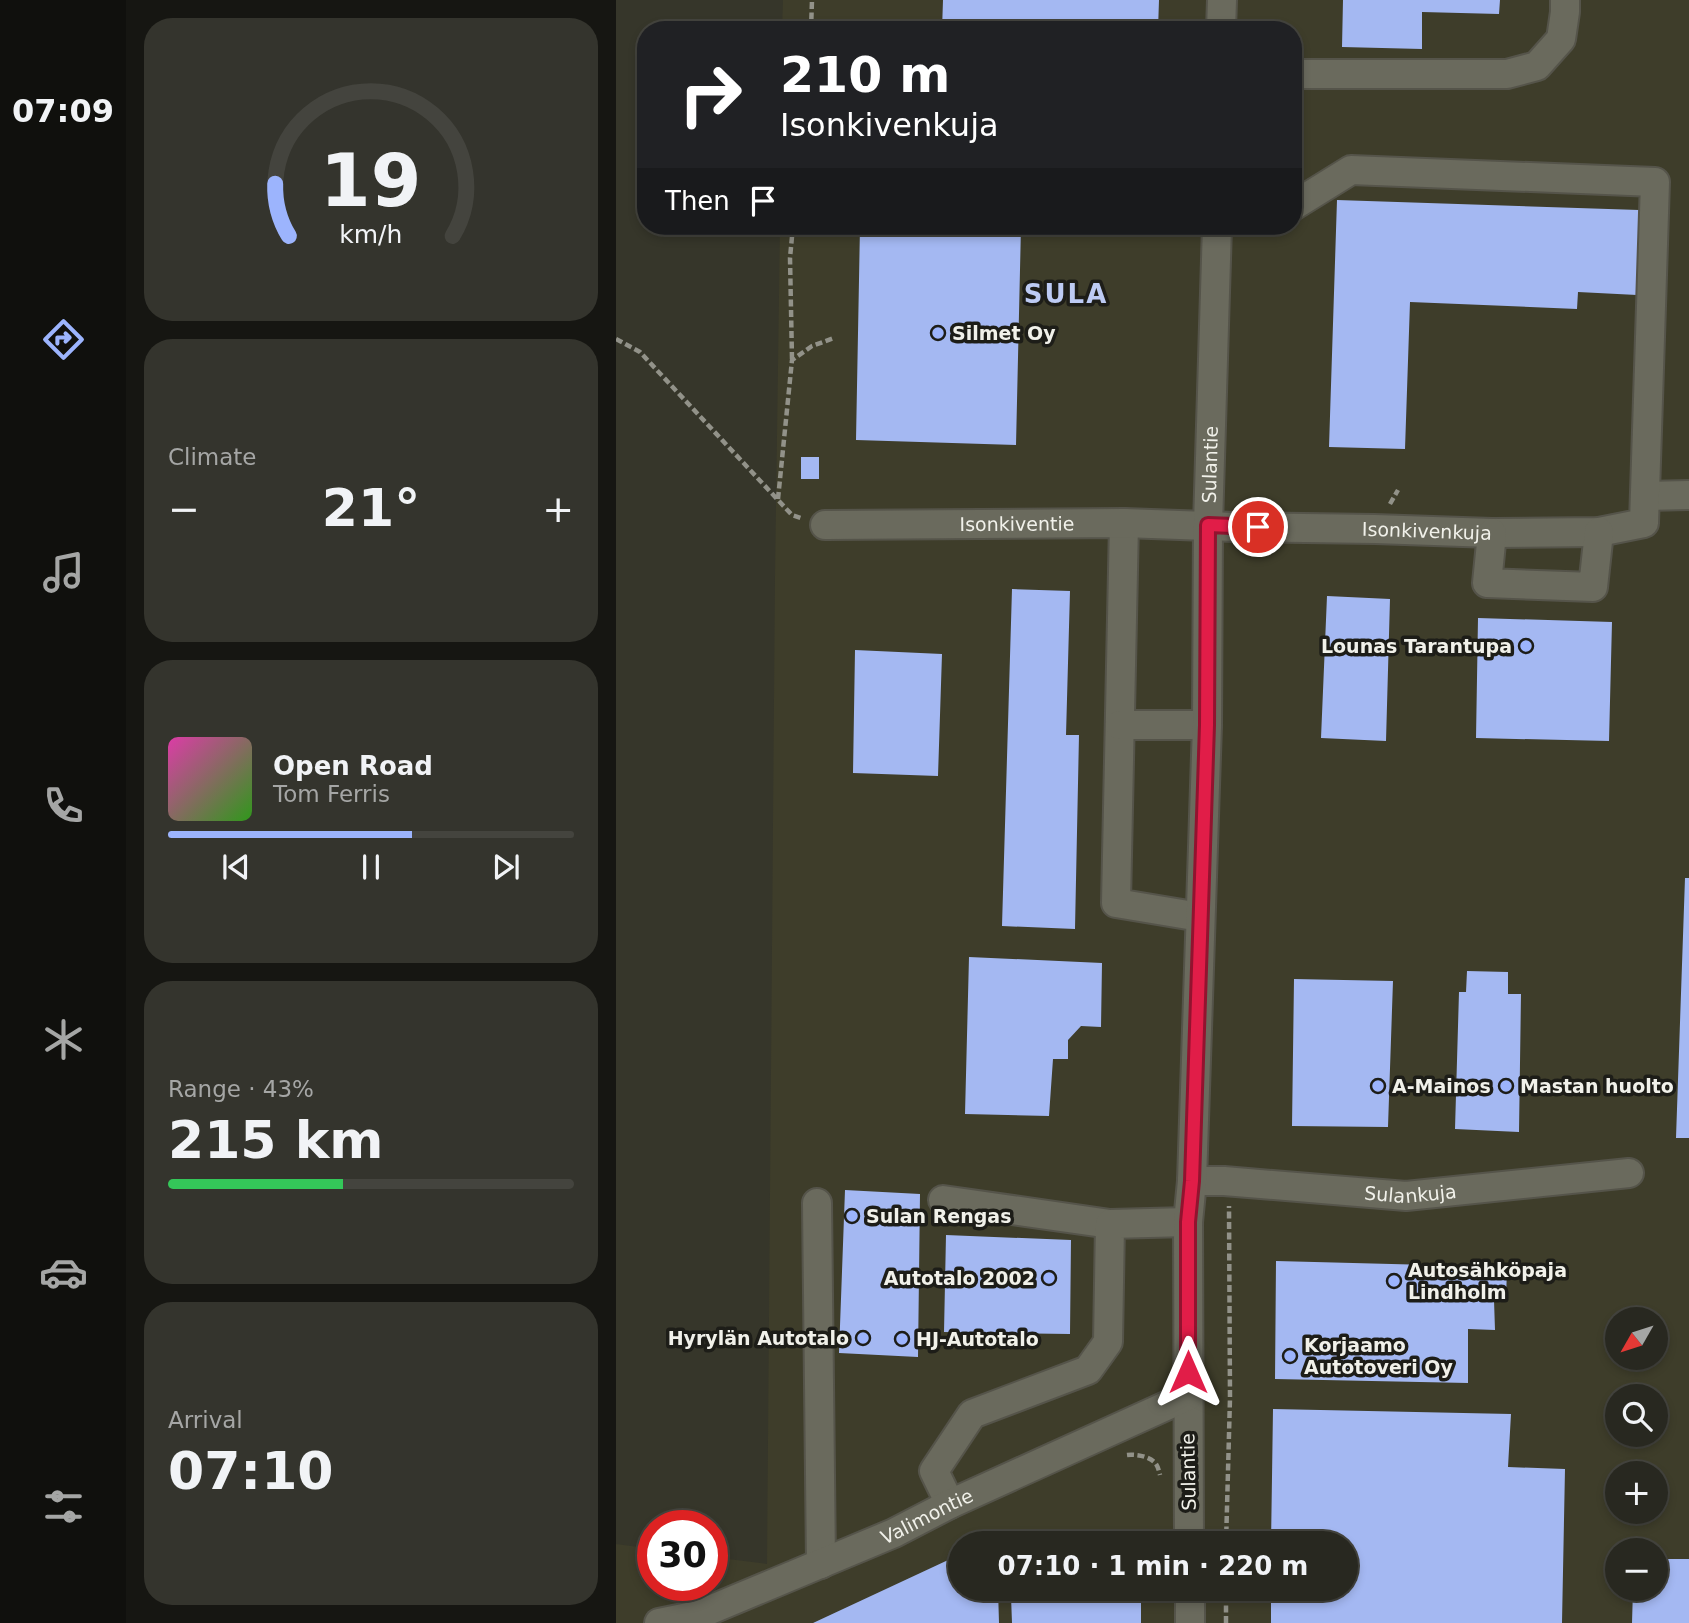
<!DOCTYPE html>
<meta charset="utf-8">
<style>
body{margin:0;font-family:"DejaVu Sans",sans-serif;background:#34342d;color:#f1f3f6;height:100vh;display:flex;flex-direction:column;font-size:26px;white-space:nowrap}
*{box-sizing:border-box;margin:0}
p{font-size:23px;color:#a5a6a5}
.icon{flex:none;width:38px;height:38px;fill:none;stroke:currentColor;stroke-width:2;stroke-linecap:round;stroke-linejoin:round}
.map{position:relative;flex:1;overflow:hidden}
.drawer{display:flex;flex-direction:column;gap:18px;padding:18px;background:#161612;width:490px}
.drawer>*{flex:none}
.banner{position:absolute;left:21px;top:21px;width:665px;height:214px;border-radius:28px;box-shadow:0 4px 10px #0003,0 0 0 2px #44443e;background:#202124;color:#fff;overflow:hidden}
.needle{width:46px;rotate:231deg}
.controls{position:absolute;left:989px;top:1307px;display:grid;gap:14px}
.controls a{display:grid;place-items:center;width:63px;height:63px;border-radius:50%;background:#282820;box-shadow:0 4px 10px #0003,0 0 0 2px #44443e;font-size:35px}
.speed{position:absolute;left:21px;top:1510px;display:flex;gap:14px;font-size:35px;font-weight:700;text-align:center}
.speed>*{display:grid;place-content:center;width:91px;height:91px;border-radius:50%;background:#282820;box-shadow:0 4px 10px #0003,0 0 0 2px #44443e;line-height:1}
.speed .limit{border:10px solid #d22;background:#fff;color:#111}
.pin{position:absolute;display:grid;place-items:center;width:60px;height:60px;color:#fff;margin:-30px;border:4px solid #fff;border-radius:50%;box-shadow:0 2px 7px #0007}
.me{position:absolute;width:77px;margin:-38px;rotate:0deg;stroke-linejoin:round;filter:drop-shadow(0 0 5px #0008)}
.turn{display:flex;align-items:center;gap:24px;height:147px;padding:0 28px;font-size:32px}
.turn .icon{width:91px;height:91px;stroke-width:2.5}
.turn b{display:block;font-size:49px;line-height:60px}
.then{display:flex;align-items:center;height:66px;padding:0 28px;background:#0003;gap:14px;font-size:26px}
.big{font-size:52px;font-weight:700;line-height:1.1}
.drawer .tile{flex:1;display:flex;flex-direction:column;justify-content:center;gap:10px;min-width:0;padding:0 24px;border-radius:28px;background:#34342d}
.drawer .dial{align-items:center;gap:0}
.dial svg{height:182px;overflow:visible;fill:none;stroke:#44443e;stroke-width:7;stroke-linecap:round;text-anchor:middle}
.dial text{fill:#f1f3f6;stroke:none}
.song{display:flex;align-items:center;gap:21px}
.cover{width:84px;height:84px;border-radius:10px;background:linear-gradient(135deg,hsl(320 70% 55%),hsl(110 70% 35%))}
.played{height:7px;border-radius:4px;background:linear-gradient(90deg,#9cb4fd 60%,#44443e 60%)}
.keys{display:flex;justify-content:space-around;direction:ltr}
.heat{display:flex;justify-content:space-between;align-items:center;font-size:38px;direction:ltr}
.charge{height:10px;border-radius:5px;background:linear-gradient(90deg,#34c759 43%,#44443e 0)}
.trip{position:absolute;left:332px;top:1531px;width:410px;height:70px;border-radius:35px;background:#282820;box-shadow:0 4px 10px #0003,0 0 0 2px #44443e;font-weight:700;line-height:70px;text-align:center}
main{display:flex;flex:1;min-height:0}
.dock{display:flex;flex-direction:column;width:126px;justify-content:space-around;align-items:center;background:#10100d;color:#a5a6a5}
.dock .icon{width:49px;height:49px}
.dock .active{color:#9cb4fd}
.dock b{font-size:32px;color:#f1f3f6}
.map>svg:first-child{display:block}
.built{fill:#3e3d2a;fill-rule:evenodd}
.building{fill:#a4b8f2}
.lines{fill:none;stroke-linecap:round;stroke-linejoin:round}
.minor-casing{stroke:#55544a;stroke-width:32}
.path{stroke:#929289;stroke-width:4.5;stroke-dasharray:7 3.5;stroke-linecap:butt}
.minor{stroke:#6a6a5d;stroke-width:28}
.route-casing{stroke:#92132f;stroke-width:18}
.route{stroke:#e11d48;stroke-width:12}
.poi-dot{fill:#9cb4fd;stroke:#1d1d18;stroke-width:2.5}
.labels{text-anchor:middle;stroke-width:7;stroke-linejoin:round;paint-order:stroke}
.poi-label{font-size:19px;font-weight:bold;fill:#f1f1ea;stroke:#1d1d18;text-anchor:start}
.street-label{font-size:19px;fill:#f1f1ea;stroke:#1d1d18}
.district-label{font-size:26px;font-weight:bold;letter-spacing:2px;fill:#bdcbf4;stroke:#1d1d18}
</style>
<main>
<nav class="dock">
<b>07:09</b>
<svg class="icon active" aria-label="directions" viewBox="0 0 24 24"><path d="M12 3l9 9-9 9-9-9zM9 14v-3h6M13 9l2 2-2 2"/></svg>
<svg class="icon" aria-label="music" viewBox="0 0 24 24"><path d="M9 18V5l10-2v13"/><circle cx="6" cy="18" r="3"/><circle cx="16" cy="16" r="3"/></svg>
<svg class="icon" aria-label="phone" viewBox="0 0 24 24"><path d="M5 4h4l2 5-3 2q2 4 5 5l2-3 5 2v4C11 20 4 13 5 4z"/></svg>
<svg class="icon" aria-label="climate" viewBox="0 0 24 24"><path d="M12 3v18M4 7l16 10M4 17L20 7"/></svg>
<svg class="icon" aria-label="car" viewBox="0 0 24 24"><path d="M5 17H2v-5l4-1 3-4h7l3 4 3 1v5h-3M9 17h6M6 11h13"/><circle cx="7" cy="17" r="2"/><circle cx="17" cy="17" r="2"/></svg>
<svg class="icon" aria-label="filters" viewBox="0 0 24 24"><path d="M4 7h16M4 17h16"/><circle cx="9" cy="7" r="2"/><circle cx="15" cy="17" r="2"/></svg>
</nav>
<section class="drawer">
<div class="tile dial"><svg viewBox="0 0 100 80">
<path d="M14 69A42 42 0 1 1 86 69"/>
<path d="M14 69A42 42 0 0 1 8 46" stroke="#9cb4fd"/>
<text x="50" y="56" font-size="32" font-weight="700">19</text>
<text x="50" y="72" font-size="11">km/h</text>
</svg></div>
<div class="tile"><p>Climate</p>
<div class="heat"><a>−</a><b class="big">21°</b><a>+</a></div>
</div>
<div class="tile">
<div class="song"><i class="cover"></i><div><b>Open Road</b><p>Tom Ferris</p></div></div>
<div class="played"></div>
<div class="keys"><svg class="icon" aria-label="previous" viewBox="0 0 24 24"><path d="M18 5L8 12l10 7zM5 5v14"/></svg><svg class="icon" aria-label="pause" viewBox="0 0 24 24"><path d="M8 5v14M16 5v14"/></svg><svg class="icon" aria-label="next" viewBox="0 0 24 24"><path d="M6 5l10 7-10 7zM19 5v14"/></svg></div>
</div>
<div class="tile"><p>Range · 43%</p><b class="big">215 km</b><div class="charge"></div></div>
<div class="tile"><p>Arrival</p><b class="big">07:10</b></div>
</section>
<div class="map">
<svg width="1073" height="1623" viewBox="0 0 1073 1623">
<rect width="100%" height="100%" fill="#36362a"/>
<!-- built -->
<path class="built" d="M 167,0 L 1073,0 L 1073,1623 L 0,1623 L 0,1544 L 37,1549 L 37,1586 L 96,1586 L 96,1557 L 151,1564 L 159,576 L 164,226 L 677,226 L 677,30 L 166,30 ZM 1001,1320 L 1040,1320 L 1040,1358 L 1001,1358 ZM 1001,1396 L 1040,1396 L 1040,1435 L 1001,1435 ZM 1001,1474 L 1040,1474 L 1040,1512 L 1001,1512 ZM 345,1544 L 730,1544 L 730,1589 L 345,1589 ZM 1001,1550 L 1040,1550 L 1040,1589 L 1001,1589 Z"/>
<!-- building -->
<path class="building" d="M 327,0 L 543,0 L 542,30 L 326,30 Z
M 727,0 L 884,0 L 883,14 L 806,12 L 806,49 L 726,47 Z
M 721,200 L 1023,210 L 1021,295 L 962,292 L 961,309 L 794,302 L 789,449 L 713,447 Z
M 244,226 L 405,226 L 400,445 L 240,440 Z
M 185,457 L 203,457 L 203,479 L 185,479 Z
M 396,589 L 454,591 L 450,735 L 463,735 L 459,929 L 386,926 Z
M 711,596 L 774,599 L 770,741 L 705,738 Z
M 862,618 L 996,622 L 993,741 L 860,738 Z
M 239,650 L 326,654 L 322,776 L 237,773 Z
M 1069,878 L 1073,878 L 1073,1138 L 1060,1138 Z
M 353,957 L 486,963 L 485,1027 L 465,1026 L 452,1040 L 452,1059 L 437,1059 L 433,1116 L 349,1114 Z
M 851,971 L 892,972 L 892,994 L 905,994 L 903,1132 L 839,1129 L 843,992 L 850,992 Z
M 678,979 L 777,981 L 772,1127 L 676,1126 Z
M 229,1190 L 304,1194 L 302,1357 L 223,1353 Z
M 330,1235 L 455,1240 L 454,1334 L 328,1332 Z
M 660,1261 L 891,1267 L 890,1301 L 878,1300 L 879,1330 L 852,1329 L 852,1383 L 659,1379 Z
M 657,1409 L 895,1414 L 892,1467 L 949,1469 L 946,1623 L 655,1623 L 655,1589 L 730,1589 L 730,1544 L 655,1544 Z
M 345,1554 L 345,1589 L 382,1589 L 383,1623 L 197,1623 Z
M 1040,1559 L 1073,1559 L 1073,1623 L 1016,1623 L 1017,1589 L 1040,1589 Z
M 471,1589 L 525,1589 L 525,1623 L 396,1623 L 395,1596 L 471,1595 Z"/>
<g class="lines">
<!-- minor casing -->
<g class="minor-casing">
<g id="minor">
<path d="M 605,30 L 606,0"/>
<path d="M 677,74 L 891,74 L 921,66 L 945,39 L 949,12 L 949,0"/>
<path d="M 1029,496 L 1073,495"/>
<path d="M 508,523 L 500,903 L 584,917"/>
<path id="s1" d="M 209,525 L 508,523 L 619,527 L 759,529 L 876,533 L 983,532 L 1028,523 L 1039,182 L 735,170 L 677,206"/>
<path d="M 876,533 L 871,583 L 977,587 L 983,532"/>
<path d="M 504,725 L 591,725"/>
<path id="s2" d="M 576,1181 L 608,1181 L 790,1196 L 1013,1173"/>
<path d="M 327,1200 L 494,1224"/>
<path d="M 201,1203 L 205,1564"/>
<path d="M 334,1504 L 318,1471 L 356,1414 L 472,1370 L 492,1342 L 494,1224 L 572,1222"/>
<path id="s3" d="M 573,1544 L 572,1222 L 576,1181 L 591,725 L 592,525 L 601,226"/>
<path d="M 574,1589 L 574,1623"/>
<path id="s4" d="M 43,1623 L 82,1615 L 278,1533 L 334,1504 L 572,1396"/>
</g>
</g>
<!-- path -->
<path class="path" d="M 195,30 L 196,0
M 0,339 L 24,352 L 176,515 L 185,518
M 176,359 L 174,258 L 177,226
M 162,499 L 176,360 L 196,346 L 218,338
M 774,504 L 782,490
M 511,1455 C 519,1454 534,1456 540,1464 C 542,1467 543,1471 544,1475
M 610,1544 L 614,1398 L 613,1206
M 610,1623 L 610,1589"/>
<!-- minor -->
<use href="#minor" class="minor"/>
</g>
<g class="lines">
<!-- route casing -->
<g class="route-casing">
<path id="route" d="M 572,1372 L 572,1222 L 576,1181 L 591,725 L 592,525 L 642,527"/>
</g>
<!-- route -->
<use href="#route" class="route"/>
</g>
<!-- markers -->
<g class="poi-dot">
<circle cx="322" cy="333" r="7"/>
<circle cx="910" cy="646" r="7"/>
<circle cx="762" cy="1086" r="7"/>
<circle cx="890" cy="1086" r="7"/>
<circle cx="236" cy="1216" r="7"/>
<circle cx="433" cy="1278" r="7"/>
<circle cx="778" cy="1281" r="7"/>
<circle cx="247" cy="1338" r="7"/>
<circle cx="286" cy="1339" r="7"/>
<circle cx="674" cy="1356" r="7"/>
</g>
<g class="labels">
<!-- poi labels -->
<g class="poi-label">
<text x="336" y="340">Silmet Oy</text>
<text x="896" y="653" text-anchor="end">Lounas Tarantupa</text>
<text x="776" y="1093">A-Mainos</text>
<text x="904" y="1093">Mastan huolto</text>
<text x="250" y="1223">Sulan Rengas</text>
<text x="792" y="1277">Autosähköpaja<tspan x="792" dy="22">Lindholm</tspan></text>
<text x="419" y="1285" text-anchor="end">Autotalo 2002</text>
<text x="233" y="1345" text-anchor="end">Hyrylän Autotalo</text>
<text x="300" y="1346">HJ-Autotalo</text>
<text x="688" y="1352">Korjaamo<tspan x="688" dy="22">Autotoveri Oy</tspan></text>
</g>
<!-- street labels -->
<g class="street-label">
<text dy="7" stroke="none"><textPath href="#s3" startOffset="1080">Sulantie</textPath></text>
<text dy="7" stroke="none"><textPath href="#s1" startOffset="192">Isonkiventie</textPath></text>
<text dy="7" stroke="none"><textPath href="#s1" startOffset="602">Isonkivenkuja</textPath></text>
<text dy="7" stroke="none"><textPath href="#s2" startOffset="219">Sulankuja</textPath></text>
<text transform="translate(572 1472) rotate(-91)" y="7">Sulantie</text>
<text dy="7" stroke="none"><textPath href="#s4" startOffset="289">Valimontie</textPath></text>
</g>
<!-- district labels -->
<g class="district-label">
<text x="450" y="303">SULA</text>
</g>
</g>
</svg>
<div class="controls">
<a><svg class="needle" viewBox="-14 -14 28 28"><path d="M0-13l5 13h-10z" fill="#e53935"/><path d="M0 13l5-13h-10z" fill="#a5a6a5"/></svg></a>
<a><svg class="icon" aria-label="search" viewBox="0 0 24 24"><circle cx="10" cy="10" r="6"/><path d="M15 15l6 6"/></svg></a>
<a>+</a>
<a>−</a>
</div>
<div class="speed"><div class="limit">30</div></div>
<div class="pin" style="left:642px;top:527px;background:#d93025"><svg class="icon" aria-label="arrive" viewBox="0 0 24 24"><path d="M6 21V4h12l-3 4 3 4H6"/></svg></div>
<svg class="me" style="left:572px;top:1372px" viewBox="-20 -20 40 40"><path d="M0-17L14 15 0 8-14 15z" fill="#e11d48" stroke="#fff" stroke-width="4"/></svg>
<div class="trip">07:10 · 1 min · 220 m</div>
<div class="banner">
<div class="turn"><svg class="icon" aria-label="right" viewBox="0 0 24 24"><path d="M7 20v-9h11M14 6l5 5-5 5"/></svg><div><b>210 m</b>Isonkivenkuja</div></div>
<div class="then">Then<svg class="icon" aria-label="arrive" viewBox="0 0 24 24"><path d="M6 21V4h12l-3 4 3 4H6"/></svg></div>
</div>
</div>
</main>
